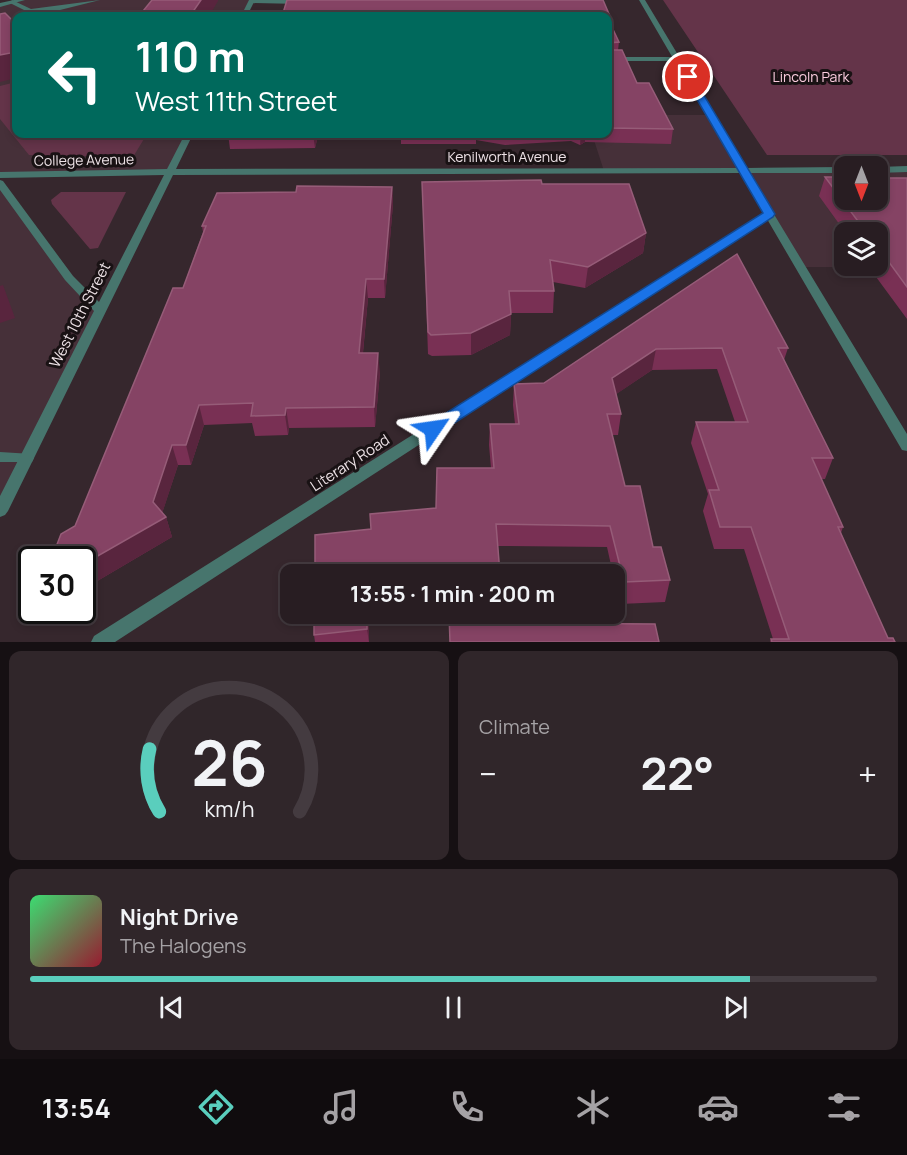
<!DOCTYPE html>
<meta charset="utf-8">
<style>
body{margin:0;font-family:Manrope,sans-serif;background:#30262a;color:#f1f3f6;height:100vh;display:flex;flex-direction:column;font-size:22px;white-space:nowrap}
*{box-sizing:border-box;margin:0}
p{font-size:20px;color:#a5a2a5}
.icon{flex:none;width:33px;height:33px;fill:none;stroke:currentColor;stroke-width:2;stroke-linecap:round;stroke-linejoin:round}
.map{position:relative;height:642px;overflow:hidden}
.sheet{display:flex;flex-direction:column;gap:9px;padding:9px;background:#161013;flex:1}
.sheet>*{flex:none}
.hud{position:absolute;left:12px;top:12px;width:600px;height:126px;border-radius:12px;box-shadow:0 3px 9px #0003,0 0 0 2px #443b40;background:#00695c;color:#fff;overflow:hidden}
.needle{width:39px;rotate:180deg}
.fabs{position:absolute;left:834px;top:156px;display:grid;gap:12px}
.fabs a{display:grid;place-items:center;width:54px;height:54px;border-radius:12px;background:#281d22;box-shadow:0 3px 9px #0003,0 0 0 2px #443b40;font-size:30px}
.speed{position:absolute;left:18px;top:546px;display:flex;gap:12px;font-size:30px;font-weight:700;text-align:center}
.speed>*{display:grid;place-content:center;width:78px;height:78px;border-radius:50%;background:#281d22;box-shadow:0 3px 9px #0003,0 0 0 2px #443b40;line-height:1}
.speed .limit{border:3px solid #111;border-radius:9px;background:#fff;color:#111}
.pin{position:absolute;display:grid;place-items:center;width:51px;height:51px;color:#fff;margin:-26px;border:3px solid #fff;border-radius:50%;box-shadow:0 2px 6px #0007}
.me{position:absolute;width:66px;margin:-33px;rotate:58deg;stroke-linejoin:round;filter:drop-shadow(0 0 4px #0008)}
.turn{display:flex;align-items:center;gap:21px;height:126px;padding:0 24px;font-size:27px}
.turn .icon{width:78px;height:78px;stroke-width:2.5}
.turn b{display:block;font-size:42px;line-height:51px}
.big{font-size:45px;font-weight:700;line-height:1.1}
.sheet .widget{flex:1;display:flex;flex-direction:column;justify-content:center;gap:9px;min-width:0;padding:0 21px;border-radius:12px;background:#30262a}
.sheet .dial{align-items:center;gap:0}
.dial svg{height:156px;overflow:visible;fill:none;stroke:#443b40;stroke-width:7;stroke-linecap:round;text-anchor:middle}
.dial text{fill:#f1f3f6;stroke:none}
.song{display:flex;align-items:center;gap:18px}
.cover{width:72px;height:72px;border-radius:9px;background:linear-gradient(135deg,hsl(140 70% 55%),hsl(350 70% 35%))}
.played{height:6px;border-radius:3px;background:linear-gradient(90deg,#5acebd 85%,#443b40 85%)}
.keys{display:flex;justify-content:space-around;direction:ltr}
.heat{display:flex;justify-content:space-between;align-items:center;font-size:33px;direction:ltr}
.sheet .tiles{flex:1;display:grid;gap:9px;grid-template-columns:1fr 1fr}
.widget:last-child{grid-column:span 2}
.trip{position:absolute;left:280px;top:564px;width:345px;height:60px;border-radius:12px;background:#281d22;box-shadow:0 3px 9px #0003,0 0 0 2px #443b40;font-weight:700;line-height:60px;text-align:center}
.dock{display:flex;height:96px;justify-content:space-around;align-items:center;background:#100c0e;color:#a5a2a5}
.dock .icon{width:42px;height:42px}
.dock .on{color:#5acebd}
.dock b{font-size:27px;color:#f1f3f6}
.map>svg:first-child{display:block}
.built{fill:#463039;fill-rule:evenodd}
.green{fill:#643449}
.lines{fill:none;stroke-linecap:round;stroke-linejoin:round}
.service{fill:#47756d;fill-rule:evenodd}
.minor{fill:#47756d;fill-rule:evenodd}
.tertiary{fill:#47756d;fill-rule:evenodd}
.wall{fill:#793054}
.shaded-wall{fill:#59253e}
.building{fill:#854364;stroke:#965c78;stroke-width:1.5}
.route{fill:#1a73e8;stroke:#114b97;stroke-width:1.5}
.labels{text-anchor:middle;stroke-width:6;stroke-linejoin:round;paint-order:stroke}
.far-park-label{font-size:14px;fill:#fbccde;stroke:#191214}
.far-street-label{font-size:14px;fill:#ede2e6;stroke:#191214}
.street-label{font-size:15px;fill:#ede2e6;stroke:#191214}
</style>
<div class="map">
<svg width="907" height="642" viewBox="0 0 907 642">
<rect width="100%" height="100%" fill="#36272d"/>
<!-- built -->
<path class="built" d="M 22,0 L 252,0 L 244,16 L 16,16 L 16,134 L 189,134 L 170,172 L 0,175 L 0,5 Z
M 608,115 L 711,115 L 744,170 L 844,170 L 844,200 L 878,200 L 878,170 L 907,169 L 907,267 L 800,267 L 744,170 L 604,171 L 592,134 L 608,134 ZM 844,232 L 878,232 L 878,266 L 844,266 Z
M 0,183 L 101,311 L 0,511 Z"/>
<!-- green -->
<path class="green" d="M 663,0 L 907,0 L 907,155 L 767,155 Z
M 16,82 L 16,134 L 147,134 L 133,157 L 29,155 L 0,119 L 0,86 Z
M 61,192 L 126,192 L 98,248 L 90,249 L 52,204 L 51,200 Z"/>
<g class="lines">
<!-- service -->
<path class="service" d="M 12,0 L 31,9 L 100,0 L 60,10 L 30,13 L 10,3 Z
M 251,0 L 301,0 L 304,2 L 301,4 L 249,3 Z
M 608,57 L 677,57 L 681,59 L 677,61 L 608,61 Z
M 0,452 L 32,454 L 34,458 L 32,462 L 0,462 Z"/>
<!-- minor -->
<path class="minor" d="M 249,0 L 255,0 L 247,16 L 241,16 Z
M 639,0 L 645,0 L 746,168 L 844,167 L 844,173 L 749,173 L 907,434 L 907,451 L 902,450 L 767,219 L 115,642 L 91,642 L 94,636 L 764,213 L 740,173 L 173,175 L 8,511 L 5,515 L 0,517 L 0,496 L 94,311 L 65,280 L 0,190 L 0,180 L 3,181 L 73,276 L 99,302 L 164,175 L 0,178 L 0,172 L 167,169 L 185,134 L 193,134 L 176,169 L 737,168 Z
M 907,166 L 907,172 L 878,173 L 878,167 Z"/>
<!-- tertiary -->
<path class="tertiary" d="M 14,0 L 25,0 L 0,7 L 0,3 Z"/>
</g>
<!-- wall -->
<path class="wall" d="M 287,0 L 603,0 L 612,21 L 612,27 L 619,42 L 618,50 L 622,50 L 637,83 L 649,83 L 673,129 L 671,144 L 585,142 L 580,145 L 571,141 L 505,145 L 476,140 L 476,144 L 401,144 L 401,140 L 317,140 L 315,148 L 230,149 L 228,134 L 608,134 L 608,16 L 283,16 L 283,13 Z
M 825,177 L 907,178 L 907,319 L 868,266 L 878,266 L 878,232 L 845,232 L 819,196 Z
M 422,182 L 542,184 L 646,233 L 643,253 L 585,288 L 553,282 L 554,291 L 553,313 L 511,313 L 510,335 L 471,355 L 432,356 L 428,354 Z
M 392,187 L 393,204 L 385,298 L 368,298 L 363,353 L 380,372 L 375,427 L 289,428 L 288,435 L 255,436 L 252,423 L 204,425 L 191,465 L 178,465 L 162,513 L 166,517 L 172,537 L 82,590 L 82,560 L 75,526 L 183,288 L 203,232 L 202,226 L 296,192 Z
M 737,254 L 788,348 L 784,360 L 833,458 L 825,479 L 821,479 L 843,527 L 841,533 L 888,638 L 895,642 L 770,642 L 771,639 L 773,639 L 744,549 L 714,549 L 703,511 L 708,494 L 691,443 L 696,422 L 735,422 L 717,369 L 652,370 L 616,394 L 621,414 L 618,435 L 612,435 L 625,486 L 653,547 L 670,580 L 665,602 L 620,604 L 615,583 L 615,574 L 613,574 L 607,547 L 498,546 L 500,574 L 315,574 L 371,529 L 436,508 L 491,468 L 489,445 L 490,424 L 515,424 L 513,405 L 514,384 L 544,383 Z
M 314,614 L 368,614 L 369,642 L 315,642 L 314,635 Z"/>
<!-- shaded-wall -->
<path class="shaded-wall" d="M 201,0 L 218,0 L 218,1 L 209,16 L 190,16 Z
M 16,52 L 16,78 L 0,82 L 0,55 Z
M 313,134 L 316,134 L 317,140 L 315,148 Z
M 581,134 L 585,134 L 585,142 L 580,145 Z
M 392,187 L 393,204 L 385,298 L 384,279 Z
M 646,233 L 643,253 L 585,288 L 588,267 Z
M 366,279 L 368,298 L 361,372 L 359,353 Z
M 3,285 L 15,318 L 0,323 L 0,286 Z
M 511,314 L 510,335 L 471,355 L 471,333 Z
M 656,349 L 652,370 L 609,399 L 612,378 Z
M 378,353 L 380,372 L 375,427 L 374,407 Z
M 199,405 L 204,425 L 191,465 L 186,445 Z
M 286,408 L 289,428 L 288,435 L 285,415 Z
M 172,445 L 178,465 L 160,520 L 166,517 L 172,537 L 82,590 L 82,565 Z
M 367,614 L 368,614 L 369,642 L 367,629 Z"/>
<!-- building -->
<path class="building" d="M 152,0 L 201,0 L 190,16 L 139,16 Z
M 287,0 L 603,0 L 612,21 L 609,21 L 619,42 L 608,43 L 608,50 L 622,50 L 637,83 L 649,83 L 673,129 L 608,128 L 608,16 L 285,16 L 286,13 L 283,13 Z
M 5,13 L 16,24 L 16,52 L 0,55 L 0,14 Z
M 825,177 L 844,177 L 844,200 L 878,200 L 878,178 L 907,178 L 907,287 L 878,247 L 878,232 L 866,232 Z
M 541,180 L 542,184 L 629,184 L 646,233 L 588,267 L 550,260 L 554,291 L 509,291 L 511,314 L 471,333 L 431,335 L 428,332 L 422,182 Z
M 297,186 L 392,187 L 384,279 L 366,279 L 359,353 L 378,353 L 374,407 L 286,408 L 285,415 L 251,416 L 253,403 L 199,405 L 186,445 L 172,445 L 153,502 L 166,517 L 82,565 L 82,560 L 51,560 L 61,534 L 75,526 L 173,288 L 183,288 L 206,226 L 202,226 L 217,193 L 296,192 Z
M 737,254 L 788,348 L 778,348 L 833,458 L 812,458 L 843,527 L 838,527 L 888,638 L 893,638 L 895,642 L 772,642 L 771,639 L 789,639 L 751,527 L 720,527 L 709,490 L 719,490 L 696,422 L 748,422 L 722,348 L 656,349 L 612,378 L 621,414 L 607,414 L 625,486 L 640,486 L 653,547 L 661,547 L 670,580 L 624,582 L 610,526 L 496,524 L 500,574 L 449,574 L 449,569 L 386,574 L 315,574 L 315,535 L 371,529 L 370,514 L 436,508 L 437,468 L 494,468 L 490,424 L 519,424 L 514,384 L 544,383 Z
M 314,614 L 367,614 L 367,629 L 314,635 Z
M 449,614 L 503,614 L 503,623 L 655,624 L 659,642 L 450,642 Z"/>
<!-- route -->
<path class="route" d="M 685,76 L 693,77 L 775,214 L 773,217 L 439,433 L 427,433 L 425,429 L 427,425 L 763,213 L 684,77 Z"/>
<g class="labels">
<!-- far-park labels -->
<g class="far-park-label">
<text x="811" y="82">Lincoln Park</text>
</g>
<!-- far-street labels -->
<g class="far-street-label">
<text x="507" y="162">Kenilworth Avenue</text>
<text transform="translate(84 160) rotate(-1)" y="5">College Avenue</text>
</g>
<!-- street labels -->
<g class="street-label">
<text transform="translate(80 315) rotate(-63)" y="5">West 10th Street</text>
<text transform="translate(350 463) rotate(-33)" y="5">Literary Road</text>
</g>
</g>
</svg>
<div class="fabs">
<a><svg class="needle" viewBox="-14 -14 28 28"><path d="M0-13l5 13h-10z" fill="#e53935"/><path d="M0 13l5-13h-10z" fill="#a5a2a5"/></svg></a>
<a><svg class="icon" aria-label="layers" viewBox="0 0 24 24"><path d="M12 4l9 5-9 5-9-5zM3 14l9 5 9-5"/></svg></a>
</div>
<div class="speed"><div class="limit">30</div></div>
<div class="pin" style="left:688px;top:77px;background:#d93025"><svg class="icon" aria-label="arrive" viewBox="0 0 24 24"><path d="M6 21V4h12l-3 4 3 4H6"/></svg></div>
<svg class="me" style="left:433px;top:429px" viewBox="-20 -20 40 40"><path d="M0-17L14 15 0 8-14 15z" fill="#1a73e8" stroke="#fff" stroke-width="4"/></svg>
<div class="trip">13:55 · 1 min · 200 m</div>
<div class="hud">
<div class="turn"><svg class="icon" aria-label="left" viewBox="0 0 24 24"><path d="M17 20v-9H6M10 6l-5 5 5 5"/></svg><div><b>110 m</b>West 11th Street</div></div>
</div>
</div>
<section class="sheet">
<div class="tiles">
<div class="widget dial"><svg viewBox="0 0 100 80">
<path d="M14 69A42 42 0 1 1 86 69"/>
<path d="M14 69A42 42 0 0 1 9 37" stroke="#5acebd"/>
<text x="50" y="56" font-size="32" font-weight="700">26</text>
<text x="50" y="72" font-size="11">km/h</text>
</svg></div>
<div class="widget"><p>Climate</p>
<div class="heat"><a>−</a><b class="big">22°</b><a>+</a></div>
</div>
<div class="widget">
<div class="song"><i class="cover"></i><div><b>Night Drive</b><p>The Halogens</p></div></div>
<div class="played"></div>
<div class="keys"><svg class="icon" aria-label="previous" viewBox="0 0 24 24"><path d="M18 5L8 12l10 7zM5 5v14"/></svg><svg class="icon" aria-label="pause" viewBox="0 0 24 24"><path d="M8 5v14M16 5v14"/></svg><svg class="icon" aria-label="next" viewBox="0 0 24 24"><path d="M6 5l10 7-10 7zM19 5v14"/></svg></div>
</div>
</div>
</section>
<nav class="dock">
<b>13:54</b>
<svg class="icon on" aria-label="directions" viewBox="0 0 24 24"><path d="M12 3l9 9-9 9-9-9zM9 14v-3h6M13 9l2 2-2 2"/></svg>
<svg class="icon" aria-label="music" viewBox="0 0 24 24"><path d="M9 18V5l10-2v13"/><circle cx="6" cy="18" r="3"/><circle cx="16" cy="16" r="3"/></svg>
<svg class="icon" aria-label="phone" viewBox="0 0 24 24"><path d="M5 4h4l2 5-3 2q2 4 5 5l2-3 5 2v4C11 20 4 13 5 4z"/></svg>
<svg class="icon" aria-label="climate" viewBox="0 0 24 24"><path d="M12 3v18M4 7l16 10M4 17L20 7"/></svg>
<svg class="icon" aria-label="car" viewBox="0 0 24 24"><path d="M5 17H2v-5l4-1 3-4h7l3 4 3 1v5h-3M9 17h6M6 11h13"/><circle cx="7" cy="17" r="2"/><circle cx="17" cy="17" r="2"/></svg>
<svg class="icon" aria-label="filters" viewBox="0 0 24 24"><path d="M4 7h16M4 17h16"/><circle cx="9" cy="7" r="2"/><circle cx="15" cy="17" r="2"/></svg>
</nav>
